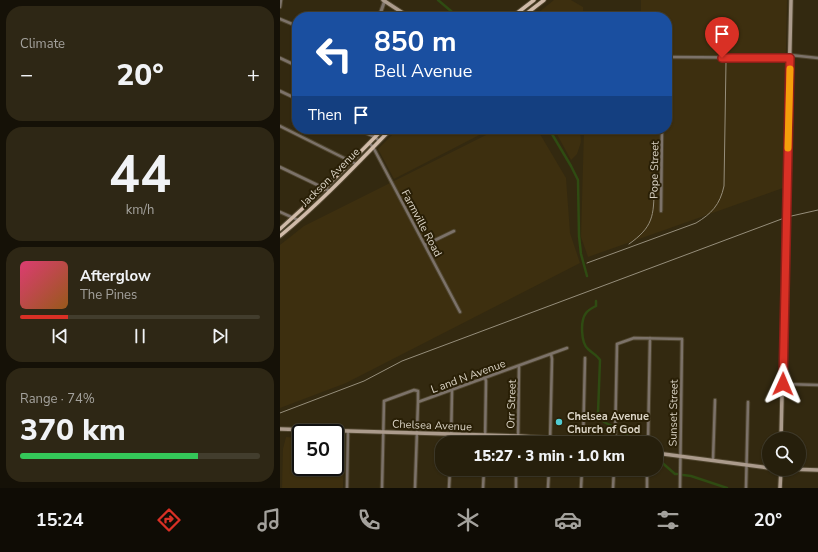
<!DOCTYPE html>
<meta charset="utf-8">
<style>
body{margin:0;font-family:"Nunito Sans",sans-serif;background:#2e2715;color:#f1f3f6;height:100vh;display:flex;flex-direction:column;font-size:15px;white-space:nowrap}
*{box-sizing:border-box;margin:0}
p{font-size:13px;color:#a4a29d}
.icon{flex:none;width:22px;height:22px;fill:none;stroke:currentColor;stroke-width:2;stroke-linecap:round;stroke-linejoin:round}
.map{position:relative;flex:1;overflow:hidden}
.drawer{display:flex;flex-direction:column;gap:6px;padding:6px;background:#151107;width:280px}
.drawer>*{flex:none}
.hud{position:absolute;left:12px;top:12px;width:380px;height:122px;border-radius:16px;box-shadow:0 1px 3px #0004,0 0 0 1px #423d2d;background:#1a4fa0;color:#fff;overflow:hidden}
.tools{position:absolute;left:482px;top:432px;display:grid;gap:8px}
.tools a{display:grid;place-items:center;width:44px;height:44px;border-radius:50%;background:#261f0c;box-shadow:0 1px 3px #0004,0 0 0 1px #423d2d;font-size:20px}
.speed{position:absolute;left:12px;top:424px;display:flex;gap:8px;font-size:20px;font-weight:700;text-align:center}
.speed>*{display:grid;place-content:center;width:52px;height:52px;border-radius:50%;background:#261f0c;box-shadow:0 1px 3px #0004,0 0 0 1px #423d2d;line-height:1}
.speed .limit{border:2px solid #111;border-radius:6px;background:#fff;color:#111}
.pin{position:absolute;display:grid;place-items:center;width:34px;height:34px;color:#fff;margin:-41px -17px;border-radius:50% 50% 50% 0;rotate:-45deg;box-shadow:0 0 4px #0007}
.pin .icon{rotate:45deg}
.me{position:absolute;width:44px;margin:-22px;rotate:1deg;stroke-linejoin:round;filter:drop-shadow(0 0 3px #0008)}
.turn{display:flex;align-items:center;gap:14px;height:84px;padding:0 16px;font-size:18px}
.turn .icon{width:52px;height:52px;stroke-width:2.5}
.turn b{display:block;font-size:28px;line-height:34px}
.then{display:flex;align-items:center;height:38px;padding:0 16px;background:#0003;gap:8px;font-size:15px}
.big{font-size:30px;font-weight:800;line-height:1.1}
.drawer .card{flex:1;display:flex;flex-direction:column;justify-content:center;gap:6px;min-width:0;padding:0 14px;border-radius:16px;background:#2e2715}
.drawer .dial{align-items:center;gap:0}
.dial b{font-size:52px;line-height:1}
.song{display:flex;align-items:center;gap:12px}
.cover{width:48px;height:48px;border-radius:6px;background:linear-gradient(135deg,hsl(340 70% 55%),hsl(30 70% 35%))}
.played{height:4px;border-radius:2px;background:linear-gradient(90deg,#d93025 20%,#423d2d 20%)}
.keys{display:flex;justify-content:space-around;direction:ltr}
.heat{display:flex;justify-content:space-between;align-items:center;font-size:22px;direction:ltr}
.charge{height:6px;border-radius:3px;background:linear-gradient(90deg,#34c759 74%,#423d2d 0)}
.trip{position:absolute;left:155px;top:436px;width:228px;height:40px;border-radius:16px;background:#261f0c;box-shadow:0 1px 3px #0004,0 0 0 1px #423d2d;font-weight:800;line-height:40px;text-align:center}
.dock{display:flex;height:64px;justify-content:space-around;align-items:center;background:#0f0c05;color:#a4a29d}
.dock .icon{width:28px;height:28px}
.dock .selected{color:#d93025}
.dock b{font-size:18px;color:#f1f3f6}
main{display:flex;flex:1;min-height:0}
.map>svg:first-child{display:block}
.built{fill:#3d2f0f}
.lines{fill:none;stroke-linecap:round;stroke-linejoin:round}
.canal{stroke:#2f4b12;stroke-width:2.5}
.minor-casing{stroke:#4e442d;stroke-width:4.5}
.tertiary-casing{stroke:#4e442d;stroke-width:5}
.secondary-casing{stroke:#4e442d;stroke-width:5.5}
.primary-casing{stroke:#4e442d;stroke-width:5.5}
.minor{stroke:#7c7269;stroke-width:2.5}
.tertiary{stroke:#7c7269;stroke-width:3}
.secondary{stroke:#ab9b8c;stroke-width:3.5}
.primary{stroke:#cfbaa8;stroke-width:3.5}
.rail{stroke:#968e7b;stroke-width:1}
.route-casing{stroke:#8d1f18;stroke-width:10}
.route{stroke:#d93025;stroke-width:7}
.slow{stroke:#f59e0b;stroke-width:7}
.poi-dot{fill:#51ccd3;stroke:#291f06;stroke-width:1.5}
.labels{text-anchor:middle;stroke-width:4;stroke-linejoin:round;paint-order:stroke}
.street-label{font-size:11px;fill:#dbd4c6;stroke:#291f06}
.poi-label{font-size:11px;font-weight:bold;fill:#dbd4c6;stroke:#291f06;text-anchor:start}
</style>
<main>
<section class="drawer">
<div class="card"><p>Climate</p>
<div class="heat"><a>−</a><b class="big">20°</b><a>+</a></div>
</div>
<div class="card dial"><b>44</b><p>km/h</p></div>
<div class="card">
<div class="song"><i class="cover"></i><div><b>Afterglow</b><p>The Pines</p></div></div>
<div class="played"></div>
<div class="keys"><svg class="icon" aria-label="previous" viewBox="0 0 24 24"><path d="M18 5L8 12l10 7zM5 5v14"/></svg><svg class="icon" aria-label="pause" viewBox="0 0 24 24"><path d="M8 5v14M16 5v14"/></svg><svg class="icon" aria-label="next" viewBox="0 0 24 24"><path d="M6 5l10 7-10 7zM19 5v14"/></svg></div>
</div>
<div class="card"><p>Range · 74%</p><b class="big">370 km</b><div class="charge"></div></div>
</section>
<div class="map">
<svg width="538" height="488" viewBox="0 0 538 488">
<rect width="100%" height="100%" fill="#332910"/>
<!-- built -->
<path class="built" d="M 274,0 L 291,0 L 303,7 L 303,17 L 253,17 Z
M 361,0 L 507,0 L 503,188 L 308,257 L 301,237 L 304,129 L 387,129 L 387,17 L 361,17 Z
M 118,129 L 211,129 L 114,179 L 98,149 Z
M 218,129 L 257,129 L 286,178 L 290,233 L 300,263 L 66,383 L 0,408 L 0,245 L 24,226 Z
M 274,129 L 300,129 L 301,142 L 297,154 L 291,160 Z
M 6,437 L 21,438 L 21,467 L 55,467 L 55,438 L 64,438 L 63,488 L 2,488 L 3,449 Z"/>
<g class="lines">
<!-- canal -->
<path class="canal" d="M 158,0 L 178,17
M 269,129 L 291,166 L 298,180 L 299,236 L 301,254 L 307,276
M 316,301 L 316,306 C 312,308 308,310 306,313 C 300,321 301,343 308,349 C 312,353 317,355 320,360 L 318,413 L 324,422 L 334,427
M 339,430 L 359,443
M 379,460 L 395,474 L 397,474
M 403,475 L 411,476 L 447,488"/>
<!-- minor casing -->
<g class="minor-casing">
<path id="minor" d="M 0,7 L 1,0
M 0,19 L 17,26
M 510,55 L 538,58
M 387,57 L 510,58
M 0,58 L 17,66
M 0,91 L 17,99
M 0,126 L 76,164
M 77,129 L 95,137 L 99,141
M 89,143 L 93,147 L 180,312
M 0,167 L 50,191
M 381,211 L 382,129
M 0,212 L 18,220
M 145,245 L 174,231
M 503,384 L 538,385
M 138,402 L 287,348
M 171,443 L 172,391
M 205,443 L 206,381 L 205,378
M 238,443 L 239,366
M 270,443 L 272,359 L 271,354
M 303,443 L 305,358
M 335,443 L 337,344 L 354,338 L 402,339 L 400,488
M 368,443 L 370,338
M 433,460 L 435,400
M 67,488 L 68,431
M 102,488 L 104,401 L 134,390 L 138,391 L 138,402 L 135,488
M 169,488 L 170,469
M 203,488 L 204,469
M 236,488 L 236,469
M 268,488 L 269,469
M 301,488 L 302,469
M 333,488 L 334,469
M 367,488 L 367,469
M 466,488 L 468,402"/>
</g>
<!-- tertiary casing -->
<g class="tertiary-casing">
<path id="tertiary" d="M 99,17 L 105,0"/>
</g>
<!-- secondary casing -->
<g class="secondary-casing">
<path id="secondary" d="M 103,0 L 129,17
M 0,429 L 238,436 L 271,438 L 304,443
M 501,439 L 511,0
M 376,453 L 489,468
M 507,469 L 538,470
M 500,488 L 501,469"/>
</g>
<!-- primary casing -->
<g class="primary-casing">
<path id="primary" d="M 232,17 L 254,0
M 242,17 L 264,0
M 0,229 L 44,189 L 103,129
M 0,236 C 39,204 75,166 111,129"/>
</g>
<!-- minor -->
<use href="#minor" class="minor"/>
<!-- tertiary -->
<use href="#tertiary" class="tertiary"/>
<!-- secondary -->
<use href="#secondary" class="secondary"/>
<!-- primary -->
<use href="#primary" class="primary"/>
<!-- rail -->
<path class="rail" d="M 349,244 C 373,227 374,216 374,188
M 307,263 L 416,223 C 431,214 440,205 444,186 L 446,62
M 0,413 L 84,381 L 122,361 L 507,217 L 538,210"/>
</g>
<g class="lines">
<!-- route casing -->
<g class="route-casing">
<path id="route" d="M 442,58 L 510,58 L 503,384"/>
</g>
<!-- route -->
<use href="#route" class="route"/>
<!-- slow -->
<path class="slow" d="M 508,148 L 510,69"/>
</g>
<!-- markers -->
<circle class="poi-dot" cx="279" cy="422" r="4"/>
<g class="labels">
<!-- street labels -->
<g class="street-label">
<text transform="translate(374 170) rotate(-89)" y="4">Pope Street</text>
<text transform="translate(50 177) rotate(-45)" y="4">Jackson Avenue</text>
<text transform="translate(142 223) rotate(62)" y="4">Farmville Road</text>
<text transform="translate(188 376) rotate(-20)" y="4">L and N Avenue</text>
<text transform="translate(231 404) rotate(-88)" y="4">Orr Street</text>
<text transform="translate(393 413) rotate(-89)" y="4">Sunset Street</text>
<text transform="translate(152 425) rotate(2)" y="4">Chelsea Avenue</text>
</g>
<!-- poi labels -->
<g class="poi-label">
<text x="287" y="420">Chelsea Avenue<tspan x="287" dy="13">Church of God</tspan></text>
</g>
</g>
</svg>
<div class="tools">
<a><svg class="icon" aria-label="search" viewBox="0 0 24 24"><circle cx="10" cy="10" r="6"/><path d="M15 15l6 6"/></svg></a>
</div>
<div class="speed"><div class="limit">50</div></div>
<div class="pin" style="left:442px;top:58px;background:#d93025"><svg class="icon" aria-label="arrive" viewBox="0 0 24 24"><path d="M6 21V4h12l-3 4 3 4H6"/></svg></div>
<svg class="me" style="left:503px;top:384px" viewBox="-20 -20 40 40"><path d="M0-17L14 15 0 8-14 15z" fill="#d93025" stroke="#fff" stroke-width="4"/></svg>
<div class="trip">15:27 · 3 min · 1.0 km</div>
<div class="hud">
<div class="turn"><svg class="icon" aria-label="left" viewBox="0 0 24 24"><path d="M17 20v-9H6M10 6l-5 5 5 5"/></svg><div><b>850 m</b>Bell Avenue</div></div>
<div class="then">Then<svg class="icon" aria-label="arrive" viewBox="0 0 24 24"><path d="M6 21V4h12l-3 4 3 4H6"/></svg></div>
</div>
</div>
</main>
<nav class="dock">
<b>15:24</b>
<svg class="icon selected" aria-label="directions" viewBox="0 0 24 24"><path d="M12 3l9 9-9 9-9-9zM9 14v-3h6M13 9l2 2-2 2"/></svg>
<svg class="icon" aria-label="music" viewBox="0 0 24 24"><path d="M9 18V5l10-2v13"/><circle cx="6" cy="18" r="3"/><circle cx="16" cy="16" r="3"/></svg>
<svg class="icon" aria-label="phone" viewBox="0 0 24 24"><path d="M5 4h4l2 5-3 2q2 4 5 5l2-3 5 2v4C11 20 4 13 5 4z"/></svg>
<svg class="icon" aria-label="climate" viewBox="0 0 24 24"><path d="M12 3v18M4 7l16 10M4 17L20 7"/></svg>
<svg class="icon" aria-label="car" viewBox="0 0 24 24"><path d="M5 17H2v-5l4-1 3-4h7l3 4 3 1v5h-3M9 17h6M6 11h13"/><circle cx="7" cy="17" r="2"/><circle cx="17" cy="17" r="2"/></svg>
<svg class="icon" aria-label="filters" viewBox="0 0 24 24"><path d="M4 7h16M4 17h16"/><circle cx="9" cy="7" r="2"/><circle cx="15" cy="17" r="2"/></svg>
<b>20°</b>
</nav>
